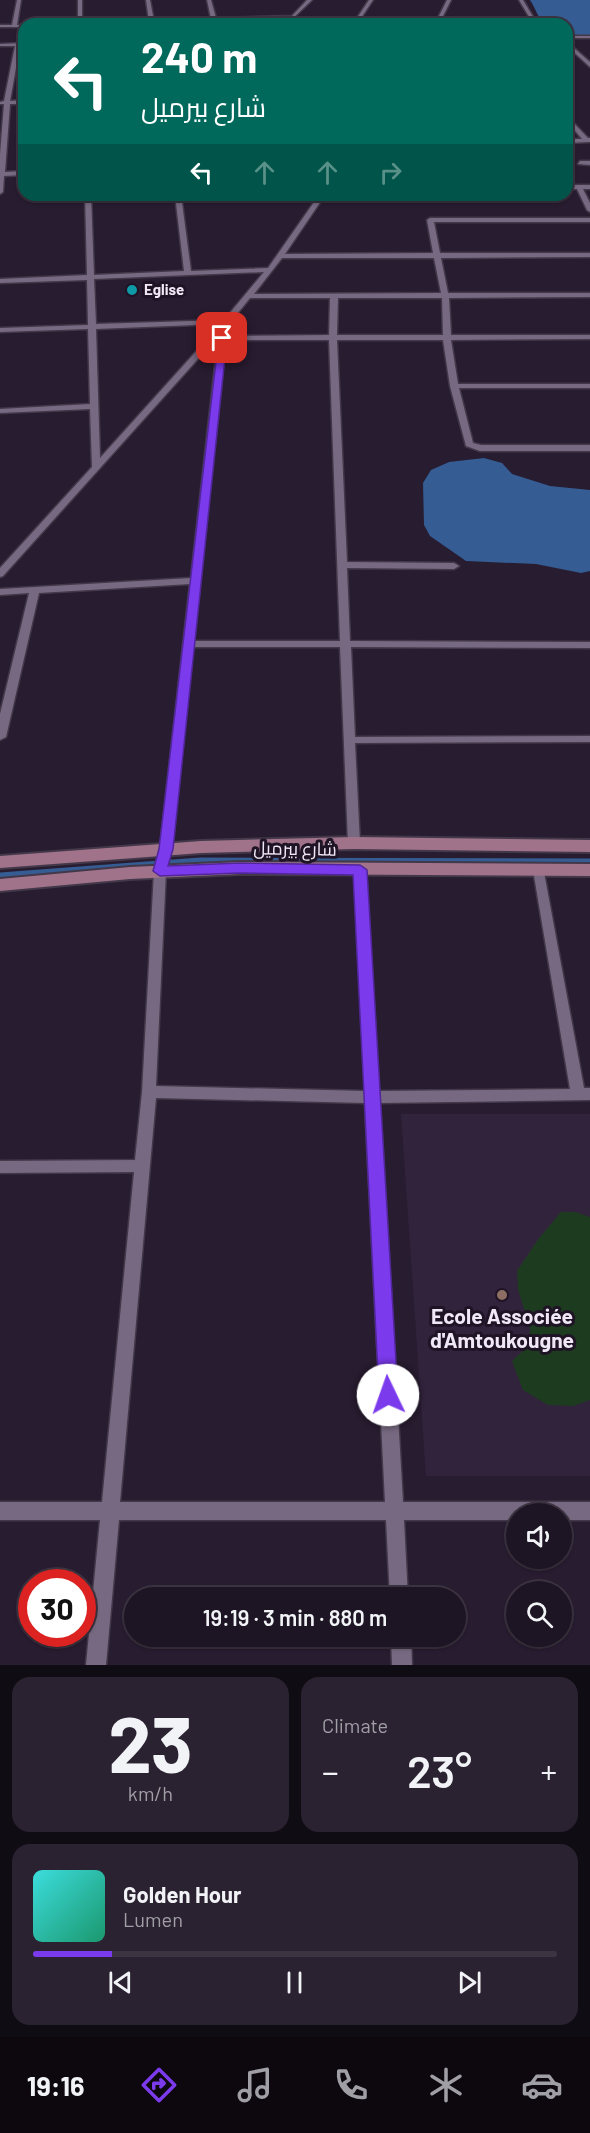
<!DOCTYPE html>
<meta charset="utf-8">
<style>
body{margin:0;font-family:Barlow,Cairo,sans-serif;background:#2b2231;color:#f1f3f6;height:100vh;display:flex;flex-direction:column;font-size:22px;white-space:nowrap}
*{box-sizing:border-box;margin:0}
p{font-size:20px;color:#a19fa6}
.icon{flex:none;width:33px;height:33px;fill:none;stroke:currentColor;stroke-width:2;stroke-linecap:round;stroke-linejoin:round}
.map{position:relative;height:1665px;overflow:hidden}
.sheet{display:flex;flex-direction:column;gap:12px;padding:12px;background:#100c14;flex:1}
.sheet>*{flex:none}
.banner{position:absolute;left:18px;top:18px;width:555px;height:183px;border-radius:18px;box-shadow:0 2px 4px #0004,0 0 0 2px #3c3441;background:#00695c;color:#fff;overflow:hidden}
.fabs{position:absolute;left:506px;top:1503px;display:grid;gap:12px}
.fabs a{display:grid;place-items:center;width:66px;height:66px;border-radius:50%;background:#1e1524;box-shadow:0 2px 4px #0004,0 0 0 2px #3c3441;font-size:30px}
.speed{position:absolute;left:18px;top:1569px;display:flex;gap:12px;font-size:30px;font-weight:700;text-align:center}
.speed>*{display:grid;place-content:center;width:78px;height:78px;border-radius:50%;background:#1e1524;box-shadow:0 2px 4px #0004,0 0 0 2px #3c3441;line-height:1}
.speed .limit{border:9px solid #d22;background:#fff;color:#111}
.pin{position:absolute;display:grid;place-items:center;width:51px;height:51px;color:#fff;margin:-26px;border-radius:12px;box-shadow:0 3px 9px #0006}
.me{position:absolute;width:66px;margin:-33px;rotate:357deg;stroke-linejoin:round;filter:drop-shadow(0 0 4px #0008)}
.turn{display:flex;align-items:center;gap:21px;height:126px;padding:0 24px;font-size:27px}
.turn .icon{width:78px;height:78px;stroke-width:2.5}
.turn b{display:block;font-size:42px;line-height:51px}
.lanes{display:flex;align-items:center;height:57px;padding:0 24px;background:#0003;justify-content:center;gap:30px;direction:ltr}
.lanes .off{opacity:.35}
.big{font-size:45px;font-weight:600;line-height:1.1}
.sheet .card{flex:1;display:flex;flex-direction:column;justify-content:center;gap:9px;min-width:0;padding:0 21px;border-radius:18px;background:#2b2231}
.sheet .dial{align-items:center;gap:0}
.dial b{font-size:78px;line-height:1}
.song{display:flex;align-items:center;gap:18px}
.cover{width:72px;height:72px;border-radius:9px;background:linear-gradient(135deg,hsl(180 70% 55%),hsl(160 70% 35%))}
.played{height:6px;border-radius:3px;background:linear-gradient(90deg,#7c3aed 15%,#3c3441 15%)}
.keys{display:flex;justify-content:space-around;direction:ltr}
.heat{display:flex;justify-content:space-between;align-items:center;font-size:33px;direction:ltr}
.sheet .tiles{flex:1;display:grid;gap:12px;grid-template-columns:1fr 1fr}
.card:last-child{grid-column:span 2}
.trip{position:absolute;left:124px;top:1587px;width:342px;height:60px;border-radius:30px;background:#1e1524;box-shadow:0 2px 4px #0004,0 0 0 2px #3c3441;font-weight:600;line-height:60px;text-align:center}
.dock{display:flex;height:96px;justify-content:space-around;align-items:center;background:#0c080e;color:#a19fa6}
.dock .icon{width:42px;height:42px}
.dock .on{color:#7c3aed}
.dock b{font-size:27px;color:#f1f3f6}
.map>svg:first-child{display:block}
.built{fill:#32233d}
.green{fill:#1d3c1f}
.water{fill:#355c93}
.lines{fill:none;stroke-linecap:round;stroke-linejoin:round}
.stream{stroke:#355c93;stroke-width:5}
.street-casing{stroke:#423849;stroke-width:3}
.secondary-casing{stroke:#423849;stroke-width:4}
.street{fill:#776981;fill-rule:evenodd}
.secondary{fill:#a0738a;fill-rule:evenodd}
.route{fill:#7c3aed;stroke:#51269a;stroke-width:1.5}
.culture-dot{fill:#0f9aa8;stroke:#1f1326;stroke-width:2}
.education-dot{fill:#8d6e63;stroke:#1f1326;stroke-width:2}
.labels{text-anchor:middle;stroke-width:6;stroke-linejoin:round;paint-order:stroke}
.far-poi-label{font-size:15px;font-weight:bold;fill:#f0e8f6;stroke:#1f1326;text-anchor:start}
.street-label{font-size:18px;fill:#f0e8f6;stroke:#1f1326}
.near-poi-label{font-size:21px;font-weight:bold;fill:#f0e8f6;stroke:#1f1326}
</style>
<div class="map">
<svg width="590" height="1665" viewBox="0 0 590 1665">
<rect width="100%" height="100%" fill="#281c30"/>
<!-- built -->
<path class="built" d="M 401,1114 L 590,1114 L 590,1476 L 426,1476 Z"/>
<!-- green -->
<path class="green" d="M 561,1212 L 575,1212 L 590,1217 L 590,1400 L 573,1406 L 548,1405 L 523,1390 L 512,1361 L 529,1345 L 530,1329 L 518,1289 L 517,1271 L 539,1238 Z"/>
<!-- water -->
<path class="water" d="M 530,0 L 590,0 L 590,36 L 567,35 L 567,24 L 544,24 C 537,16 536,9 530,0 Z
M 484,458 L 502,463 L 512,474 L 550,486 L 590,490 L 590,571 L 581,573 L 536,564 L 466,561 L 430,536 L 424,525 L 423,483 L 431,470 L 449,462 Z"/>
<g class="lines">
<!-- stream -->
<path class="stream" d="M 0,875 L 200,860 L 590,861"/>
<!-- street casing -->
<g class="street-casing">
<path id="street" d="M 17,0 L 21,0 L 17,25 L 24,25 L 24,27 L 0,27 L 0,25 L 12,25 Z
M 78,0 L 82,0 L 82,24 L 78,24 Z
M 146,0 L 150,0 L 154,21 L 211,19 L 207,0 L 211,0 L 216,18 L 292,16 L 307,0 L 312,0 L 289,22 L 287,21 L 289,19 L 154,24 L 96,24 L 149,21 Z
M 369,0 L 373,0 L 357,24 L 353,24 Z
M 447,0 L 451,0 L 439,24 L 435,24 Z
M 519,0 L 523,0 L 535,20 L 531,20 Z
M 567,36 L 590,36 L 590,38 L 567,38 Z
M 567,42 L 590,62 L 590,67 L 567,46 Z
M 24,43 L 24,45 L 20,46 L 10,101 L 24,100 L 24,104 L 10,104 L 5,172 L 24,171 L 24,175 L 4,176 L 3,192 L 0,194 L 0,154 L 4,104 L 0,104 L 0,102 L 4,101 L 15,46 L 0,46 L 0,44 Z
M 567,116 L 588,138 L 590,138 L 590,142 L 567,143 L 567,139 L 582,139 L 567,121 Z
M 580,161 L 590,161 L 590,165 L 578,164 Z
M 567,185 L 590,185 L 590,189 L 583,189 L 590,203 L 590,212 L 587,210 L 577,189 L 567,189 Z
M 85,195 L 91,195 L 94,275 L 184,271 L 175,195 L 181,195 L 191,271 L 268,268 L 319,195 L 325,195 L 285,254 L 433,253 L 427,220 L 430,218 L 590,218 L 590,222 L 434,222 L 440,253 L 590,253 L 590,257 L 441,258 L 448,293 L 590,293 L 590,297 L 449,298 L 451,335 L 590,335 L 590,339 L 451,340 L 458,384 L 590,384 L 590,388 L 459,388 L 473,443 L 481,445 L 590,445 L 590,451 L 480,451 L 466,446 L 450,386 L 443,340 L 337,340 L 347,562 L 454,563 L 459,566 L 454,569 L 347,568 L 350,641 L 590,642 L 590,648 L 351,647 L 355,737 L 590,736 L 590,742 L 355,743 L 360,843 L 354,847 L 348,843 L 340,647 L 193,647 L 172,849 L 166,871 L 156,1086 L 365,1091 L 354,870 L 360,866 L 366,870 L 379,1091 L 570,1089 L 533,870 L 535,867 L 543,867 L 584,1088 L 590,1088 L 590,1100 L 380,1103 L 403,1502 L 590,1502 L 590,1520 L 561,1520 L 561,1514 L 516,1514 L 516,1520 L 404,1520 L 408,1598 L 390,1598 L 386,1520 L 119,1520 L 106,1665 L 86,1665 L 100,1520 L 0,1520 L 0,1502 L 102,1502 L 134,1172 L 0,1173 L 0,1161 L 135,1160 L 142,1092 L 154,871 L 160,849 L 190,584 L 39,593 L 6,737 L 0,740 L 0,714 L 29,593 L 0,595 L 0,589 L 191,578 L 218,340 L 215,340 L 3,576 L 0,577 L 0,568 L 92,467 L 90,409 L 0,413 L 0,409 L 90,404 L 88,329 L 0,332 L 0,328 L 88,325 L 87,280 L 0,283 L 0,279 L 87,275 ZM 282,258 L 434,258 L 441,293 L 254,294 ZM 264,272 L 224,320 L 96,324 L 94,279 ZM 250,298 L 330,298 L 329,335 L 219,336 ZM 338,298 L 442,298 L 443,335 L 337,335 ZM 220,324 L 210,336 L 100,458 L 96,329 ZM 226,340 L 329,340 L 340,641 L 194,641 ZM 156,1098 L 365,1103 L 385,1502 L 120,1502 Z
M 391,1636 L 411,1636 L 412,1665 L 392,1665 Z"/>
</g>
<!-- secondary casing -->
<g class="secondary-casing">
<path id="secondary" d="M 354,837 L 590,840 L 590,852 L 354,849 L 201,853 L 0,868 L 0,856 L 201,841 Z
M 240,862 L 590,864 L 590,876 L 240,874 L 130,879 L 0,891 L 0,879 L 130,867 Z"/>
</g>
<!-- street -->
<use href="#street" class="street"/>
<!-- secondary -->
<use href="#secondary" class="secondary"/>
</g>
<!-- route -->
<path class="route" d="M 219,336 L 227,338 L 173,849 L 168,866 L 240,863 L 360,865 L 367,870 L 398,1395 L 395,1401 L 388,1404 L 382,1401 L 379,1395 L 353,875 L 240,873 L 160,876 L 153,871 L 159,849 Z"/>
<!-- markers -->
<circle class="culture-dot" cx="132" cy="290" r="6"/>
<circle class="education-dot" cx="502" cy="1295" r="6"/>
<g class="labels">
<!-- far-poi labels -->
<g class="far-poi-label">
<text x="144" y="295">Eglise</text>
</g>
<!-- street labels -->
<g class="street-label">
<text transform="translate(295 849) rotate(1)" y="6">شارع بيرميل</text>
</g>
<!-- near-poi labels -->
<g class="near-poi-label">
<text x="502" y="1324">Ecole Associée<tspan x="502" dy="24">d'Amtoukougne</tspan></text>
</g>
</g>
</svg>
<div class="fabs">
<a><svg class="icon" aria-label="sound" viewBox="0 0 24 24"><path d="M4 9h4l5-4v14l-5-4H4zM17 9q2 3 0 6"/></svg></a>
<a><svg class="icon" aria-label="search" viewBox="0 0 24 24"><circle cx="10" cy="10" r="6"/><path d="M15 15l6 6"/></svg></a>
</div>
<div class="speed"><div class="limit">30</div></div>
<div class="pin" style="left:222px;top:338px;background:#d93025"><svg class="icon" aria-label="arrive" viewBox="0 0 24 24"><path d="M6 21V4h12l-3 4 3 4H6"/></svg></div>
<svg class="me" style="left:388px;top:1395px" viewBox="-20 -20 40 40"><circle r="19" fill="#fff"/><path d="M0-13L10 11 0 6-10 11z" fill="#7c3aed"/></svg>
<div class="trip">19:19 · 3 min · 880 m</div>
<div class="banner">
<div class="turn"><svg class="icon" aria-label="left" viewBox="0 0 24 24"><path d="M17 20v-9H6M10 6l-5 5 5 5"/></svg><div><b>240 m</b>شارع بيرميل</div></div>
<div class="lanes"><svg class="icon" aria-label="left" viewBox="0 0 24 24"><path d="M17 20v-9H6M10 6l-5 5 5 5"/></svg><svg class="icon off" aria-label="ahead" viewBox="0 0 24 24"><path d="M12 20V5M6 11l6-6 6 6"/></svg><svg class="icon off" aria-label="ahead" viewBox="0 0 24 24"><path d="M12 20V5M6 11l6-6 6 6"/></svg><svg class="icon off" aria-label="right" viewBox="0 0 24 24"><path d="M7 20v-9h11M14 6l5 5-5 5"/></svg></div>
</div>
</div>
<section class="sheet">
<div class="tiles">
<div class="card dial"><b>23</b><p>km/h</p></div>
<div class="card"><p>Climate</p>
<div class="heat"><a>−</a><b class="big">23°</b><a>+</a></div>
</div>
<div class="card">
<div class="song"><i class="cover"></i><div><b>Golden Hour</b><p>Lumen</p></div></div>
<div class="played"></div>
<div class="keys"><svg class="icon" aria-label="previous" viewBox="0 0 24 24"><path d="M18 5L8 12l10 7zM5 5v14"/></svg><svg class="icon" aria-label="pause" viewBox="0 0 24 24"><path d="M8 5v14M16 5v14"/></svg><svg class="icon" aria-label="next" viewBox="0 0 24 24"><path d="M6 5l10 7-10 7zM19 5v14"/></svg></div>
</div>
</div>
</section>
<nav class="dock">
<b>19:16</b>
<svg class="icon on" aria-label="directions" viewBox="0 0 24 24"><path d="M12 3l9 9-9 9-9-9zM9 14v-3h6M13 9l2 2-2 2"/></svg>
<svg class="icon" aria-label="music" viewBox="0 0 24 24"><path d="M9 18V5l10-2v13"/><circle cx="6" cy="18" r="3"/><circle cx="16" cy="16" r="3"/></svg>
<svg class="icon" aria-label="phone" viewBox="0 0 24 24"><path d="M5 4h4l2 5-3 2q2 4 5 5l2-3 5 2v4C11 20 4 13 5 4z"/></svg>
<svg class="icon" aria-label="climate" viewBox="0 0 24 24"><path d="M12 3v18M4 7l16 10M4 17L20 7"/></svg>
<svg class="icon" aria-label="car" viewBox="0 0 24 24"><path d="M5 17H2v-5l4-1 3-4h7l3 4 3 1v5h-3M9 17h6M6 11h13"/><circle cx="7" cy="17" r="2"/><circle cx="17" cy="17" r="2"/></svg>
</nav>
